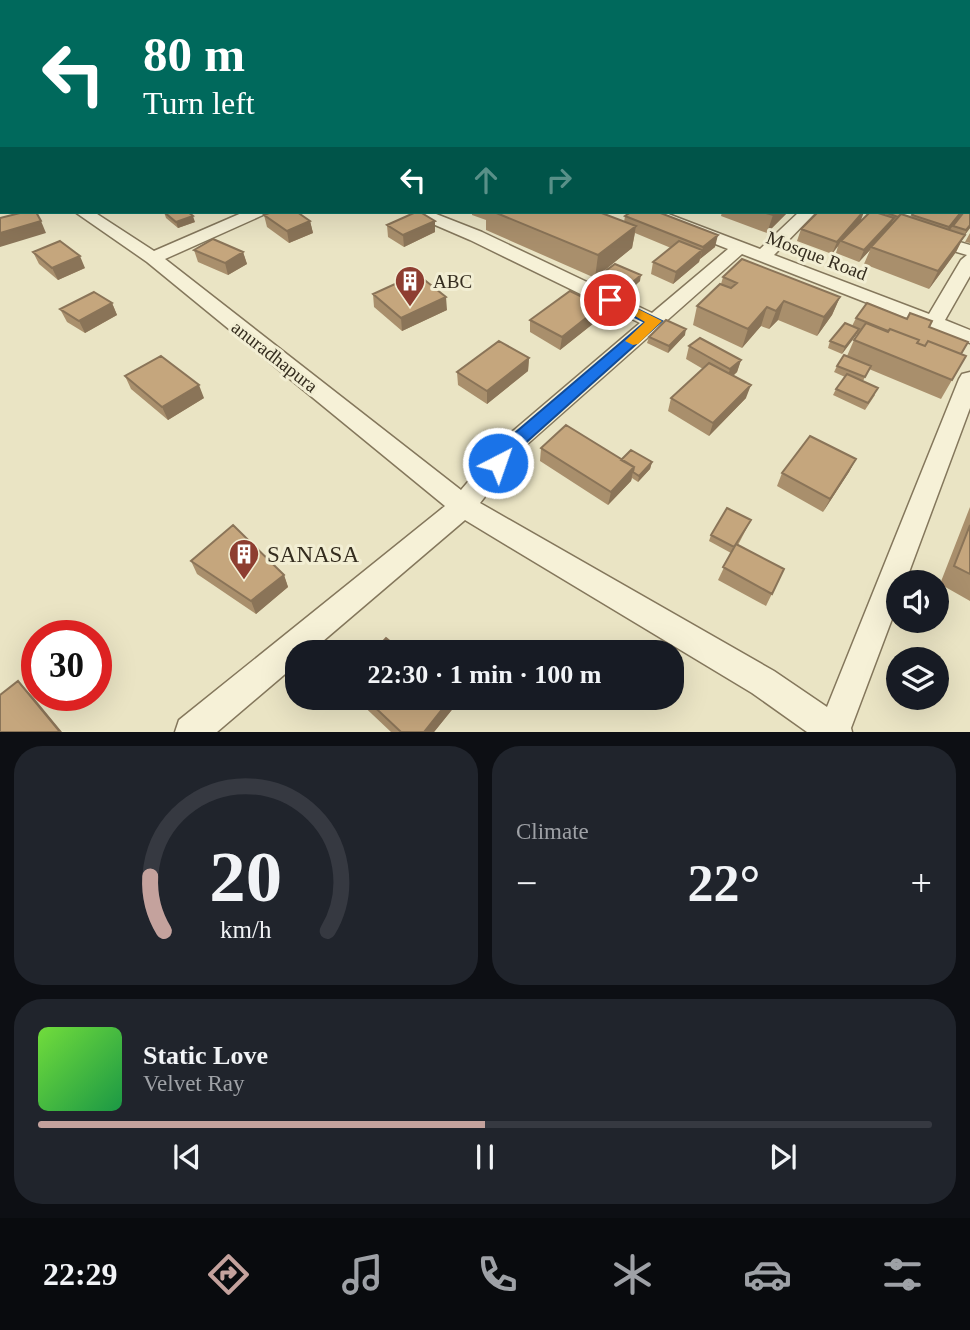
<!DOCTYPE html>
<meta charset="utf-8">
<style>
body{margin:0;font-family:Georgia,serif;background:#20242c;color:#f1f3f6;height:100vh;display:flex;flex-direction:column;font-size:26px;white-space:nowrap}
*{box-sizing:border-box;margin:0}
p{font-size:23px;color:#9ea1a6}
.icon{flex:none;width:38px;height:38px;fill:none;stroke:currentColor;stroke-width:2;stroke-linecap:round;stroke-linejoin:round}
.map{position:relative;height:732px;overflow:hidden}
.details{display:flex;flex-direction:column;gap:14px;padding:14px;background:#0d0f14;flex:1}
.details>*{flex:none}
.guide{position:absolute;left:0px;top:0px;width:971px;height:214px;box-shadow:0 7px 28px #0002;background:#00695c;color:#fff;overflow:hidden}
.controls{position:absolute;left:886px;top:570px;display:grid;gap:14px}
.controls a{display:grid;place-items:center;width:63px;height:63px;border-radius:50%;background:#171b24;box-shadow:0 7px 28px #0002;font-size:35px}
.speed{position:absolute;left:21px;top:620px;display:flex;gap:14px;font-size:35px;font-weight:700;text-align:center}
.speed>*{display:grid;place-content:center;width:91px;height:91px;border-radius:50%;background:#171b24;box-shadow:0 7px 28px #0002;line-height:1}
.speed .limit{border:10px solid #d22;background:#fff;color:#111}
.pin{position:absolute;display:grid;place-items:center;width:60px;height:60px;color:#fff;margin:-30px;border:4px solid #fff;border-radius:50%;box-shadow:0 2px 7px #0007}
.me{position:absolute;width:77px;margin:-38px;rotate:41deg;stroke-linejoin:round;filter:drop-shadow(0 0 5px #0008)}
.turn{display:flex;align-items:center;gap:24px;height:147px;padding:0 28px;font-size:32px}
.turn .icon{width:91px;height:91px;stroke-width:2.5}
.turn b{display:block;font-size:49px;line-height:60px}
.lanes{display:flex;align-items:center;height:66px;padding:0 28px;background:#0003;justify-content:center;gap:35px;direction:ltr}
.lanes .off{opacity:.35}
.big{font-size:52px;font-weight:700;line-height:1.1}
.details .card{flex:1;display:flex;flex-direction:column;justify-content:center;gap:10px;min-width:0;padding:0 24px;border-radius:28px;background:#20242c}
.details .dial{align-items:center;gap:0}
.dial svg{height:182px;overflow:visible;fill:none;stroke:#363941;stroke-width:7;stroke-linecap:round;text-anchor:middle}
.dial text{fill:#f1f3f6;stroke:none}
.song{display:flex;align-items:center;gap:21px}
.cover{width:84px;height:84px;border-radius:10px;background:linear-gradient(135deg,hsl(100 70% 55%),hsl(140 70% 35%))}
.played{height:7px;border-radius:4px;background:linear-gradient(90deg,#c4a29d 50%,#363941 50%)}
.keys{display:flex;justify-content:space-around;direction:ltr}
.heat{display:flex;justify-content:space-between;align-items:center;font-size:38px;direction:ltr}
.details .tiles{flex:1;display:grid;gap:14px;grid-template-columns:1fr 1fr}
.card:last-child{grid-column:span 2}
.trip{position:absolute;left:285px;top:640px;width:399px;height:70px;border-radius:28px;background:#171b24;box-shadow:0 7px 28px #0002;font-weight:700;line-height:70px;text-align:center}
.tab-bar{display:flex;height:112px;justify-content:space-around;align-items:center;background:#090b0e;color:#9ea1a6}
.tab-bar .icon{width:49px;height:49px}
.tab-bar .on{color:#c4a29d}
.tab-bar b{font-size:32px;color:#f1f3f6}
.map>svg:first-child{display:block}
.lines{fill:none;stroke-linecap:round;stroke-linejoin:round}
.stream{stroke:#6d8b88;stroke-width:3.5}
.minor-casing{stroke:#84775c;stroke-width:3}
.primary-casing{stroke:#524530;stroke-width:3}
.minor{fill:#f6f1d7;fill-rule:evenodd}
.primary{fill:#ebde9f;fill-rule:evenodd}
.wall{fill:#a98f6c}
.shaded-wall{fill:#8a7458}
.building{fill:#c5a67d;stroke:#8a7458;stroke-width:2}
.route{fill:#1a73e8;stroke:#114b97;stroke-width:2}
.slow{fill:#f59e0b}
.labels{text-anchor:middle;stroke-width:6;stroke-linejoin:round;paint-order:stroke}
.street-label{font-size:19px;fill:#352d1f;stroke:#f2eed3}
.poi-label{font-size:19px;fill:#352d1f;stroke:#f2eed3;text-anchor:start}
.near-poi-label{font-size:23px;fill:#352d1f;stroke:#f2eed3;text-anchor:start}
</style>
<div class="map">
<svg width="970" height="732" viewBox="0 0 970 732">
<rect width="100%" height="100%" fill="#eae4c4"/>
<g class="lines">
<!-- stream -->
<path class="stream" d="M 651,0 L 659,2"/>
<!-- minor casing -->
<g class="minor-casing">
<path id="minor" d="M 3,0 L 13,0 L 14,2 L 5,2 Z
M 657,0 L 673,0 L 674,2 L 659,2 Z
M 725,0 L 735,0 L 724,2 Z
M 876,0 L 887,0 L 875,2 Z
M 0,24 L 2,24 L 2,30 L 0,30 Z
M 2,201 L 2,211 L 0,212 L 0,202 Z
M 75,212 L 94,212 L 154,251 L 244,212 L 265,212 L 263,215 L 165,259 L 461,490 L 507,436 L 640,323 L 470,240 L 412,215 L 410,212 L 431,212 L 482,232 L 652,313 L 728,249 L 643,215 L 641,212 L 663,212 L 760,249 L 799,212 L 816,212 L 774,255 L 929,314 L 961,260 L 967,255 L 926,243 L 924,239 L 932,234 L 970,245 L 970,276 L 945,320 L 970,330 L 970,343 L 742,254 L 523,448 L 480,503 L 774,671 L 827,707 L 959,379 L 962,374 L 970,372 L 970,408 L 905,583 L 898,583 L 898,603 L 851,728 L 852,732 L 807,732 L 752,693 L 465,520 L 309,653 L 298,653 L 298,663 L 217,732 L 175,732 L 179,720 L 445,506 L 147,262 Z"/>
</g>
<!-- primary casing -->
<g class="primary-casing">
<path id="primary" d="M 314,0 L 332,0 L 333,2 L 315,2 Z"/>
</g>
<!-- minor -->
<use href="#minor" class="minor"/>
<!-- primary -->
<use href="#primary" class="primary"/>
</g>
<!-- wall -->
<path class="wall" d="M 362,0 L 527,0 L 530,2 L 363,2 Z
M 739,0 L 774,0 L 777,1 L 797,1 L 796,2 L 738,2 Z
M 795,0 L 828,0 L 826,2 L 805,2 Z
M 906,0 L 922,0 L 919,2 L 905,2 Z
M 970,204 L 970,228 L 964,236 L 956,252 L 929,289 L 864,264 L 870,250 L 859,262 L 836,253 L 838,246 L 832,254 L 797,241 L 801,229 L 861,220 L 857,225 L 870,212 L 887,212 L 884,215 L 885,215 L 887,212 L 911,217 L 914,212 L 963,212 L 961,215 Z
M 164,212 L 195,222 L 178,228 L 166,218 Z
M 472,212 L 599,212 L 624,222 L 625,216 L 715,247 L 700,259 L 699,262 L 673,284 L 651,274 L 653,262 L 671,248 L 635,233 L 632,248 L 595,278 L 486,230 L 486,220 L 472,215 Z
M 722,212 L 788,212 L 767,233 L 721,216 Z
M 264,215 L 310,221 L 313,233 L 289,243 L 267,227 Z
M 435,221 L 435,232 L 404,247 L 388,237 L 387,225 Z
M 970,233 L 970,243 L 965,242 Z
M 194,250 L 243,252 L 247,264 L 228,275 L 198,262 Z
M 33,252 L 85,268 L 58,280 L 39,264 Z
M 601,274 L 640,281 L 627,293 L 600,281 Z
M 723,277 L 840,297 L 832,315 L 817,336 L 778,320 L 769,329 L 761,326 L 742,348 L 693,325 L 697,306 L 721,284 Z
M 373,294 L 447,310 L 402,331 L 374,307 Z
M 112,303 L 117,315 L 85,333 L 67,322 L 60,309 Z
M 601,306 L 599,319 L 560,350 L 530,332 L 530,320 Z
M 856,318 L 929,327 L 961,354 L 966,356 L 941,399 L 869,369 L 863,381 L 875,395 L 865,410 L 833,395 L 836,389 L 845,377 L 834,372 L 837,366 L 847,356 L 854,340 L 858,334 L 857,334 L 842,354 L 828,348 L 830,341 L 852,326 Z
M 685,335 L 668,353 L 647,343 L 649,337 Z
M 689,346 L 741,360 L 737,372 L 733,376 L 746,398 L 709,436 L 668,411 L 671,398 L 703,369 L 686,359 Z
M 529,358 L 528,371 L 487,404 L 458,385 L 457,372 Z
M 125,376 L 204,398 L 168,420 L 131,389 Z
M 541,448 L 621,460 L 652,462 L 650,469 L 638,482 L 632,478 L 631,481 L 608,505 L 540,461 Z
M 856,459 L 849,472 L 823,512 L 777,486 L 782,473 Z
M 970,507 L 970,601 L 940,584 Z
M 751,520 L 738,545 L 784,569 L 766,606 L 718,580 L 731,553 L 709,541 L 711,535 Z
M 191,561 L 284,575 L 288,587 L 256,614 L 197,574 Z
M 355,698 L 454,698 L 455,706 L 434,732 L 391,732 Z"/>
<!-- shaded-wall -->
<path class="shaded-wall" d="M 187,0 L 209,0 L 210,2 L 178,2 Z
M 242,0 L 258,0 L 250,2 L 242,2 Z
M 487,0 L 527,0 L 521,2 L 487,2 Z
M 777,212 L 788,212 L 767,233 L 773,215 Z
M 863,212 L 864,212 L 861,220 L 842,242 L 841,241 L 838,246 L 832,254 L 837,242 Z
M 961,212 L 963,212 L 961,215 L 943,239 L 949,227 Z
M 193,216 L 195,222 L 178,228 L 176,222 Z
M 894,218 L 888,230 L 871,247 L 870,250 L 859,262 L 864,250 Z
M 41,221 L 46,233 L 0,247 L 0,233 Z
M 310,221 L 313,233 L 289,243 L 287,231 Z
M 435,221 L 435,232 L 404,247 L 403,235 Z
M 970,225 L 970,228 L 964,236 L 956,252 L 929,289 L 938,271 L 960,242 Z
M 636,226 L 632,248 L 595,278 L 598,255 Z
M 718,235 L 715,247 L 700,259 L 703,247 Z
M 702,250 L 699,262 L 673,284 L 676,272 Z
M 243,252 L 247,264 L 228,275 L 225,263 Z
M 80,256 L 85,268 L 58,280 L 52,268 Z
M 641,275 L 640,281 L 627,293 L 628,286 Z
M 446,297 L 447,310 L 402,331 L 401,318 Z
M 840,297 L 832,315 L 817,336 L 824,317 Z
M 784,301 L 778,320 L 769,329 L 776,311 Z
M 112,303 L 117,315 L 85,333 L 79,321 Z
M 601,306 L 599,319 L 560,350 L 562,337 Z
M 767,307 L 761,326 L 742,348 L 748,329 Z
M 686,329 L 685,335 L 668,353 L 669,346 Z
M 859,329 L 856,335 L 842,354 L 845,347 Z
M 529,358 L 528,371 L 487,404 L 487,391 Z
M 741,360 L 737,372 L 726,382 L 730,369 Z
M 199,385 L 204,398 L 168,420 L 162,407 Z
M 751,385 L 746,398 L 709,436 L 713,423 Z
M 856,459 L 849,472 L 823,512 L 830,499 Z
M 652,462 L 650,469 L 638,482 L 639,476 Z
M 634,467 L 631,481 L 608,505 L 611,492 Z
M 284,575 L 288,587 L 256,614 L 251,601 Z
M 18,681 L 34,698 L 62,732 L 60,732 Z
M 451,698 L 454,698 L 455,706 L 434,732 L 424,732 Z"/>
<!-- building -->
<path class="building" d="M 26,0 L 44,0 L 46,2 L 28,2 Z
M 107,0 L 187,0 L 178,2 L 110,2 Z
M 391,0 L 453,0 L 446,2 L 396,2 Z
M 511,0 L 526,0 L 530,1 L 505,2 Z
M 543,0 L 566,0 L 573,2 L 538,2 Z
M 566,0 L 579,0 L 586,2 L 573,2 Z
M 746,0 L 777,1 L 779,0 L 797,1 L 794,2 L 758,2 Z
M 843,0 L 847,0 L 857,2 L 841,2 Z
M 950,0 L 970,0 L 970,8 L 970,2 L 948,2 Z
M 970,204 L 970,225 L 966,230 L 953,226 L 964,212 L 970,212 Z
M 24,212 L 36,212 L 41,221 L 0,233 L 0,218 Z
M 164,212 L 188,212 L 193,216 L 176,222 Z
M 272,212 L 297,212 L 310,221 L 287,231 L 264,215 Z
M 416,212 L 420,212 L 435,221 L 403,235 L 387,225 Z
M 494,212 L 599,212 L 636,226 L 598,255 Z
M 631,212 L 658,212 L 718,235 L 703,247 L 625,216 Z
M 762,212 L 777,212 L 773,215 Z
M 818,212 L 863,212 L 837,242 L 801,229 Z
M 870,212 L 875,212 L 894,218 L 864,250 L 841,241 Z
M 887,212 L 906,212 L 903,214 L 901,214 L 898,217 L 887,213 Z
M 914,212 L 961,212 L 949,227 L 912,215 Z
M 901,214 L 965,235 L 938,271 L 871,247 Z
M 213,239 L 243,252 L 225,263 L 194,250 Z
M 60,241 L 80,256 L 52,268 L 33,252 Z
M 679,241 L 702,250 L 676,272 L 653,262 Z
M 742,259 L 840,297 L 824,317 L 784,301 L 776,311 L 767,307 L 748,329 L 697,306 L 720,284 L 731,288 L 737,283 L 723,277 Z
M 615,264 L 641,275 L 628,286 L 601,274 Z
M 417,274 L 446,297 L 401,318 L 373,294 Z
M 570,291 L 601,306 L 562,337 L 530,320 Z
M 94,292 L 112,303 L 79,321 L 60,309 Z
M 867,303 L 907,319 L 910,313 L 932,321 L 929,327 L 968,342 L 961,354 L 928,341 L 925,346 L 917,343 L 919,340 L 890,329 L 888,331 L 856,318 Z
M 666,320 L 686,329 L 669,346 L 649,337 Z
M 845,323 L 859,329 L 845,347 L 830,341 Z
M 866,323 L 888,332 L 890,329 L 919,340 L 917,343 L 925,346 L 928,341 L 966,356 L 952,380 L 854,340 Z
M 700,338 L 741,360 L 730,369 L 689,346 Z
M 499,341 L 529,358 L 487,391 L 457,372 Z
M 844,355 L 871,366 L 865,377 L 837,366 Z
M 161,356 L 199,385 L 162,407 L 125,376 Z
M 709,363 L 751,385 L 713,423 L 671,398 Z
M 847,374 L 878,388 L 868,403 L 836,389 Z
M 566,425 L 634,467 L 611,492 L 541,448 Z
M 810,436 L 856,459 L 830,499 L 782,473 Z
M 631,450 L 652,462 L 639,476 L 633,472 L 634,467 L 621,460 Z
M 727,508 L 751,520 L 734,547 L 711,535 Z
M 233,525 L 284,575 L 251,601 L 191,561 Z
M 970,525 L 970,574 L 954,566 Z
M 736,544 L 784,569 L 772,594 L 723,567 Z
M 386,638 L 404,653 L 372,653 Z
M 18,681 L 60,732 L 0,732 L 0,695 Z
M 365,698 L 451,698 L 424,732 L 401,732 Z"/>
<!-- route -->
<path class="route" d="M 610,296 L 662,321 L 521,447 L 504,468 L 491,468 L 489,463 L 509,438 L 645,322 L 605,303 L 603,300 Z"/>
<!-- slow -->
<path class="slow" d="M 634,307 L 662,321 L 638,344 L 633,345 L 625,341 L 645,322 L 627,311 L 629,308 Z"/>
<!-- icons -->
<defs>
<g id="building-pin" transform="scale(1.575)"><path d="M0 17L-7.5 6A9.5 9.5 0 1 1 7.5 6Z" fill="#8e3e31" stroke="#f2eed3"/><path d="M-4-6H4V6H1V3H-1V6H-4ZM-2.5-4.3h1.7v1.8h-1.7ZM.8-4.3h1.7v1.8H.8ZM-2.5-1h1.7V.8h-1.7ZM.8-1h1.7V.8H.8Z" fill="#fff"/></g>
</defs>
<g fill-rule="evenodd">
<use href="#building-pin" x="410" y="281"/>
<use href="#building-pin" x="244" y="554"/>
</g>
<g class="labels">
<!-- street labels -->
<g class="street-label">
<text transform="translate(817 255) rotate(21)" y="7">Mosque Road</text>
<text transform="translate(275 356) rotate(38)" y="7">anuradhapura</text>
</g>
<!-- poi labels -->
<g class="poi-label">
<text x="433" y="288">ABC</text>
</g>
<!-- near-poi labels -->
<g class="near-poi-label">
<text x="267" y="562">SANASA</text>
</g>
</g>
</svg>
<div class="controls">
<a><svg class="icon" aria-label="sound" viewBox="0 0 24 24"><path d="M4 9h4l5-4v14l-5-4H4zM17 9q2 3 0 6"/></svg></a>
<a><svg class="icon" aria-label="layers" viewBox="0 0 24 24"><path d="M12 4l9 5-9 5-9-5zM3 14l9 5 9-5"/></svg></a>
</div>
<div class="speed"><div class="limit">30</div></div>
<div class="pin" style="left:610px;top:300px;background:#d93025"><svg class="icon" aria-label="arrive" viewBox="0 0 24 24"><path d="M6 21V4h12l-3 4 3 4H6"/></svg></div>
<svg class="me" style="left:498px;top:463px" viewBox="-20 -20 40 40"><circle r="17" fill="#1a73e8" stroke="#fff" stroke-width="3"/><path d="M0-11L8 9 0 5-8 9z" fill="#fff"/></svg>
<div class="trip">22:30 · 1 min · 100 m</div>
<div class="guide">
<div class="turn"><svg class="icon" aria-label="left" viewBox="0 0 24 24"><path d="M17 20v-9H6M10 6l-5 5 5 5"/></svg><div><b>80 m</b>Turn left</div></div>
<div class="lanes"><svg class="icon" aria-label="left" viewBox="0 0 24 24"><path d="M17 20v-9H6M10 6l-5 5 5 5"/></svg><svg class="icon off" aria-label="ahead" viewBox="0 0 24 24"><path d="M12 20V5M6 11l6-6 6 6"/></svg><svg class="icon off" aria-label="right" viewBox="0 0 24 24"><path d="M7 20v-9h11M14 6l5 5-5 5"/></svg></div>
</div>
</div>
<section class="details">
<div class="tiles">
<div class="card dial"><svg viewBox="0 0 100 80">
<path d="M14 69A42 42 0 1 1 86 69"/>
<path d="M14 69A42 42 0 0 1 8 45" stroke="#c4a29d"/>
<text x="50" y="56" font-size="32" font-weight="700">20</text>
<text x="50" y="72" font-size="11">km/h</text>
</svg></div>
<div class="card"><p>Climate</p>
<div class="heat"><a>−</a><b class="big">22°</b><a>+</a></div>
</div>
<div class="card">
<div class="song"><i class="cover"></i><div><b>Static Love</b><p>Velvet Ray</p></div></div>
<div class="played"></div>
<div class="keys"><svg class="icon" aria-label="previous" viewBox="0 0 24 24"><path d="M18 5L8 12l10 7zM5 5v14"/></svg><svg class="icon" aria-label="pause" viewBox="0 0 24 24"><path d="M8 5v14M16 5v14"/></svg><svg class="icon" aria-label="next" viewBox="0 0 24 24"><path d="M6 5l10 7-10 7zM19 5v14"/></svg></div>
</div>
</div>
</section>
<nav class="tab-bar">
<b>22:29</b>
<svg class="icon on" aria-label="directions" viewBox="0 0 24 24"><path d="M12 3l9 9-9 9-9-9zM9 14v-3h6M13 9l2 2-2 2"/></svg>
<svg class="icon" aria-label="music" viewBox="0 0 24 24"><path d="M9 18V5l10-2v13"/><circle cx="6" cy="18" r="3"/><circle cx="16" cy="16" r="3"/></svg>
<svg class="icon" aria-label="phone" viewBox="0 0 24 24"><path d="M5 4h4l2 5-3 2q2 4 5 5l2-3 5 2v4C11 20 4 13 5 4z"/></svg>
<svg class="icon" aria-label="climate" viewBox="0 0 24 24"><path d="M12 3v18M4 7l16 10M4 17L20 7"/></svg>
<svg class="icon" aria-label="car" viewBox="0 0 24 24"><path d="M5 17H2v-5l4-1 3-4h7l3 4 3 1v5h-3M9 17h6M6 11h13"/><circle cx="7" cy="17" r="2"/><circle cx="17" cy="17" r="2"/></svg>
<svg class="icon" aria-label="filters" viewBox="0 0 24 24"><path d="M4 7h16M4 17h16"/><circle cx="9" cy="7" r="2"/><circle cx="15" cy="17" r="2"/></svg>
</nav>
